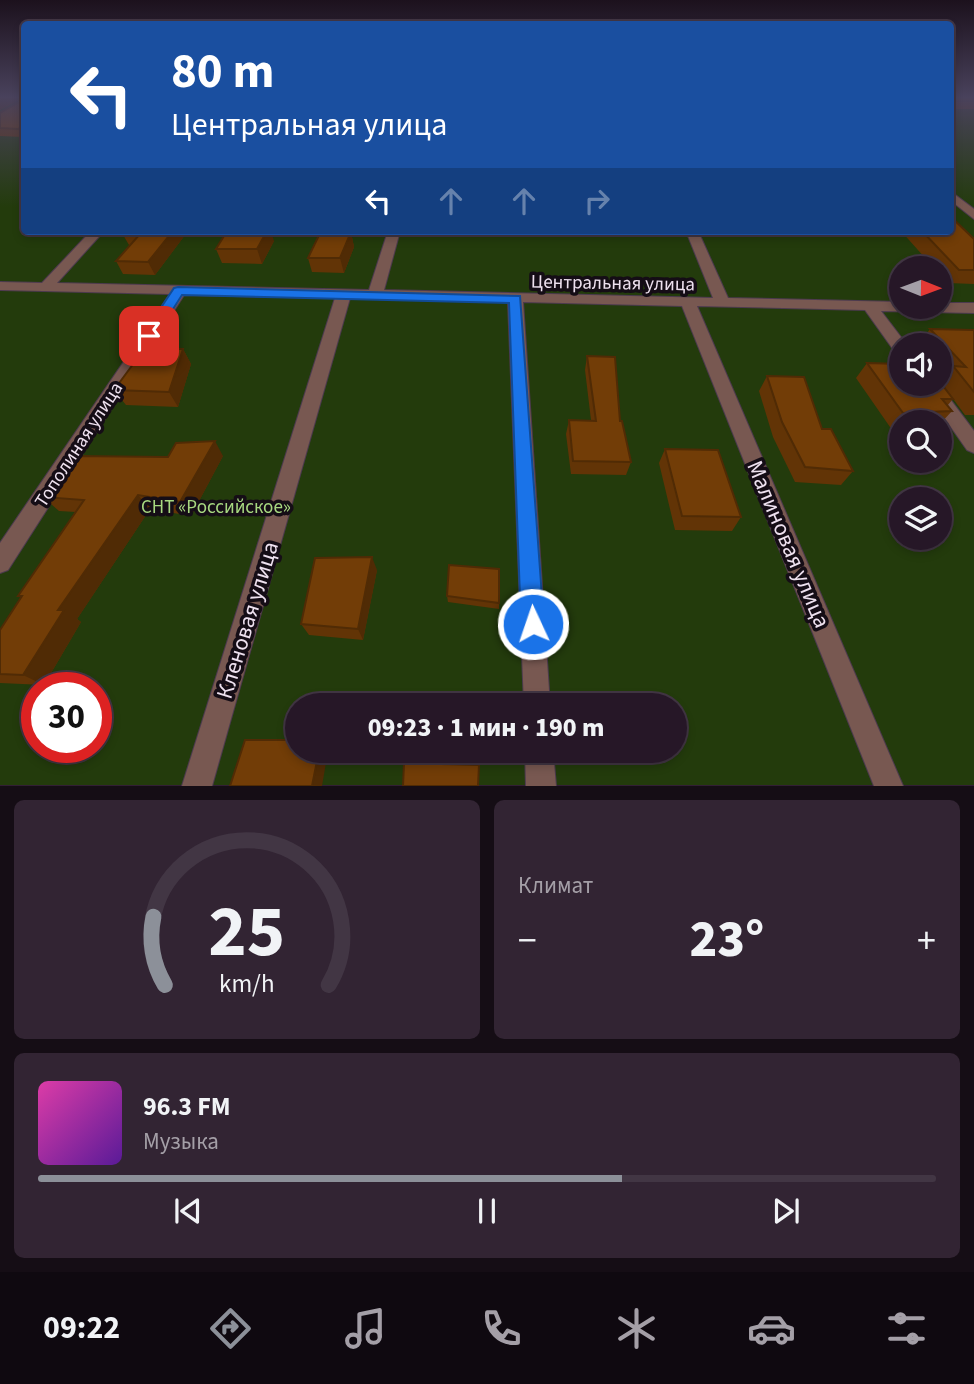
<!DOCTYPE html>
<html lang="ru">
<meta charset="utf-8">
<style>
body{margin:0;font-family:"Source Sans 3",sans-serif;background:#322433;color:#f1f3f6;height:100vh;display:flex;flex-direction:column;font-size:26px;white-space:nowrap}
*{box-sizing:border-box;margin:0}
p{font-size:23px;color:#a49fa7}
.icon{flex:none;width:38px;height:38px;fill:none;stroke:currentColor;stroke-width:2;stroke-linecap:round;stroke-linejoin:round}
.map{position:relative;height:786px;overflow:hidden}
.details{display:flex;flex-direction:column;gap:14px;padding:14px;background:#150d15;flex:1}
.details>*{flex:none}
.guide{position:absolute;left:21px;top:21px;width:933px;height:214px;border-radius:7px;box-shadow:0 4px 10px #0003,0 0 0 2px #423644;background:#1a4fa0;color:#fff;overflow:hidden}
.needle{width:46px;rotate:91deg}
.tools{position:absolute;left:889px;top:256px;display:grid;gap:14px}
.tools a{display:grid;place-items:center;width:63px;height:63px;border-radius:50%;background:#261727;box-shadow:0 4px 10px #0003,0 0 0 2px #423644;font-size:35px}
.speed{position:absolute;left:21px;top:672px;display:flex;gap:14px;font-size:35px;font-weight:700;text-align:center}
.speed>*{display:grid;place-content:center;width:91px;height:91px;border-radius:50%;background:#261727;box-shadow:0 4px 10px #0003,0 0 0 2px #423644;line-height:1}
.speed .limit{border:10px solid #d22;background:#fff;color:#111}
.pin{position:absolute;display:grid;place-items:center;width:60px;height:60px;color:#fff;margin:-30px;border-radius:14px;box-shadow:0 4px 10px #0006}
.me{position:absolute;width:77px;margin:-38px;rotate:357deg;stroke-linejoin:round;filter:drop-shadow(0 0 5px #0008)}
.turn{display:flex;align-items:center;gap:24px;height:147px;padding:0 35px;font-size:32px}
.turn .icon{width:91px;height:91px;stroke-width:2.5}
.turn b{display:block;font-size:49px;line-height:60px}
.lanes{display:flex;align-items:center;height:66px;padding:0 35px;background:#0003;justify-content:center;gap:35px;direction:ltr}
.lanes .off{opacity:.35}
.big{font-size:52px;font-weight:800;line-height:1.1}
.details .card{flex:1;display:flex;flex-direction:column;justify-content:center;gap:10px;min-width:0;padding:0 24px;border-radius:10px;background:#322433}
.details .dial{align-items:center;gap:0}
.dial svg{height:182px;overflow:visible;fill:none;stroke:#423644;stroke-width:7;stroke-linecap:round;text-anchor:middle}
.dial text{fill:#f1f3f6;stroke:none}
.song{display:flex;align-items:center;gap:21px}
.cover{width:84px;height:84px;border-radius:10px;background:linear-gradient(135deg,hsl(320 70% 55%),hsl(270 70% 35%))}
.played{height:7px;border-radius:4px;background:linear-gradient(90deg,#8c9099 65%,#423644 65%)}
.keys{display:flex;justify-content:space-around;direction:ltr}
.heat{display:flex;justify-content:space-between;align-items:center;font-size:38px;direction:ltr}
.details .tiles{flex:1;display:grid;gap:14px;grid-template-columns:1fr 1fr}
.card:last-child{grid-column:span 2}
.trip{position:absolute;left:285px;top:693px;width:402px;height:70px;border-radius:35px;background:#261727;box-shadow:0 4px 10px #0003,0 0 0 2px #423644;font-weight:800;line-height:70px;text-align:center}
.tab-bar{display:flex;height:112px;justify-content:space-around;align-items:center;background:#0f0910;color:#a49fa7}
.tab-bar .icon{width:49px;height:49px}
.tab-bar .current{color:#8c9099}
.tab-bar b{font-size:32px;color:#f1f3f6}
.map>svg:first-child{display:block}
.green{fill:#233b0c;fill-rule:evenodd}
.lines{fill:none;stroke-linecap:round;stroke-linejoin:round}
.street-casing{stroke:#4c3a4e;stroke-width:2}
.street{fill:#785851;fill-rule:evenodd}
.wall{fill:#623406}
.shaded-wall{fill:#502b05}
.building{fill:#723d07;stroke:#502b05;stroke-width:2}
.route{fill:#1a73e8;stroke:#114b97;stroke-width:2}
.labels{text-anchor:middle;stroke-width:7;stroke-linejoin:round;paint-order:stroke}
.street-label{font-size:19px;fill:#eee1ef;stroke:#150d16}
.park-label{font-size:19px;fill:#a7d880;stroke:#150d16}
.near-street-label{font-size:23px;fill:#eee1ef;stroke:#150d16}
</style>
<div class="map">
<svg width="974" height="786" viewBox="0 0 974 786">
<rect width="100%" height="100%" fill="#321f34"/>
<!-- green -->
<path class="green" d="M 0,97 L 24,97 L 24,231 L 950,231 L 950,97 L 974,97 L 974,785 L 0,785 ZM 901,268 L 940,268 L 940,306 L 901,306 ZM 901,345 L 940,345 L 940,383 L 901,383 ZM 901,422 L 940,422 L 940,460 L 901,460 ZM 901,499 L 940,499 L 940,537 L 901,537 ZM 37,688 L 96,688 L 96,747 L 37,747 ZM 298,705 L 676,705 L 676,751 L 298,751 Z"/>
<g class="lines">
<!-- street casing -->
<g class="street-casing">
<path id="street" d="M 950,191 L 974,209 L 974,219 L 950,200 Z
M 91,231 L 104,231 L 57,283 L 369,290 L 388,231 L 400,231 L 384,290 L 713,298 L 686,231 L 698,231 L 728,298 L 901,302 L 901,306 L 940,306 L 940,303 L 974,303 L 974,313 L 881,311 L 907,345 L 901,345 L 901,353 L 895,352 L 865,310 L 697,306 L 903,786 L 874,786 L 682,306 L 523,302 L 550,705 L 524,705 L 508,302 L 350,298 L 212,786 L 182,786 L 335,298 L 184,295 L 8,570 L 0,573 L 0,543 L 170,294 L 0,290 L 0,282 L 42,283 Z
M 920,383 L 938,383 L 974,431 L 974,453 L 967,450 Z
M 525,751 L 553,751 L 556,786 L 526,786 Z"/>
</g>
<!-- street -->
<use href="#street" class="street"/>
</g>
<!-- wall -->
<path class="wall" d="M 0,97 L 24,97 L 24,136 L 23,137 L 0,136 L 0,113 L 21,101 L 21,99 L 0,110 Z
M 950,97 L 974,97 L 974,109 L 950,109 Z
M 123,231 L 188,231 L 155,275 L 123,274 L 116,261 L 130,245 L 129,245 L 122,233 Z
M 901,231 L 950,231 L 974,239 L 974,284 L 948,283 L 940,274 L 940,268 L 934,268 Z
M 351,232 L 354,247 L 344,273 L 312,272 L 308,258 Z
M 274,241 L 262,264 L 222,263 L 216,249 Z
M 930,329 L 974,330 L 974,415 L 965,415 L 940,381 L 946,375 L 940,368 L 940,345 L 919,344 Z
M 183,349 L 191,364 L 178,407 L 126,405 L 114,390 Z
M 587,356 L 620,421 L 631,462 L 626,475 L 571,474 L 566,434 L 569,420 L 591,420 L 585,370 Z
M 867,363 L 953,399 L 947,406 L 952,411 L 940,424 L 940,422 L 901,422 L 901,427 L 890,427 L 856,378 Z
M 767,376 L 822,429 L 853,471 L 841,485 L 795,482 L 773,437 L 759,391 Z
M 665,449 L 741,517 L 732,531 L 675,530 L 659,463 Z
M 223,456 L 191,516 L 150,509 L 77,619 L 81,622 L 44,685 L 0,683 L 0,630 L 21,598 L 18,596 L 76,512 L 59,511 L 43,497 L 168,457 Z
M 377,570 L 363,640 L 309,635 L 301,624 Z
M 447,596 L 499,603 L 499,609 L 448,602 Z"/>
<!-- shaded-wall -->
<path class="shaded-wall" d="M 5,97 L 19,97 L 20,99 L 0,110 L 0,100 Z
M 24,125 L 24,136 L 23,137 L 18,129 Z
M 173,231 L 188,231 L 155,275 L 148,262 Z
M 267,231 L 271,231 L 274,241 L 262,264 L 257,249 Z
M 351,232 L 354,247 L 344,273 L 340,258 Z
M 183,349 L 191,364 L 178,407 L 169,392 Z
M 215,441 L 223,456 L 191,516 L 180,502 Z
M 138,495 L 150,509 L 77,619 L 81,622 L 44,685 L 23,675 L 58,610 Z
M 372,557 L 377,570 L 363,640 L 358,629 Z
M 319,751 L 328,751 L 322,786 L 312,786 Z"/>
<!-- building -->
<path class="building" d="M 21,97 L 24,97 L 24,125 L 18,129 L 0,128 L 0,113 L 21,101 Z
M 950,97 L 974,97 L 974,101 L 950,101 Z
M 950,216 L 974,239 L 974,270 L 959,270 L 922,231 L 950,231 Z
M 123,231 L 173,231 L 148,262 L 116,261 L 141,233 L 122,233 Z
M 227,231 L 267,231 L 257,249 L 216,249 Z
M 321,231 L 351,232 L 340,258 L 308,258 Z
M 930,329 L 974,330 L 974,392 L 953,366 L 966,367 Z
M 145,348 L 183,349 L 169,392 L 114,390 Z
M 587,356 L 615,357 L 620,421 L 622,421 L 631,462 L 573,461 L 569,420 L 596,421 Z
M 867,363 L 901,364 L 901,383 L 940,383 L 940,382 L 953,399 L 942,399 L 952,411 L 903,413 Z
M 767,376 L 804,377 L 822,429 L 831,429 L 853,471 L 805,467 L 782,422 Z
M 215,441 L 180,502 L 138,495 L 58,610 L 64,610 L 23,675 L 0,674 L 0,630 L 22,596 L 18,596 L 84,500 L 43,497 L 73,456 L 168,457 L 176,443 Z
M 665,449 L 718,450 L 741,517 L 682,516 Z
M 372,557 L 358,629 L 301,624 L 315,558 Z
M 449,565 L 499,569 L 499,603 L 447,596 Z
M 245,740 L 298,740 L 298,751 L 319,751 L 312,786 L 230,786 Z
M 404,763 L 479,765 L 478,786 L 403,786 Z"/>
<!-- sky -->
<linearGradient id="sky" x2="0" y2="1"><stop stop-color="#1c111d"/><stop offset="0.47" stop-color="#49425c"/><stop offset="1" stop-color="#49425c" stop-opacity="0"/></linearGradient>
<rect width="974" height="207" fill="url(#sky)"/>
<!-- route -->
<path class="route" d="M 178,287 L 520,296 L 544,624 L 540,632 L 533,635 L 525,632 L 521,624 L 509,303 L 182,295 L 154,339 L 144,339 L 142,336 L 174,288 Z"/>
<g class="labels">
<!-- street labels -->
<g class="street-label">
<text transform="translate(613 282) rotate(1)" y="7">Центральная улица</text>
<text transform="translate(78 444) rotate(-57)" y="7">Тополиная улица</text>
</g>
<!-- park labels -->
<g class="park-label">
<text x="216" y="513">СНТ «Российское»</text>
</g>
<!-- near-street labels -->
<g class="near-street-label">
<text transform="translate(789 544) rotate(67)" y="8">Малиновая улица</text>
<text transform="translate(247 620) rotate(-73)" y="8">Кленовая улица</text>
</g>
</g>
</svg>
<div class="tools">
<a><svg class="needle" viewBox="-14 -14 28 28"><path d="M0-13l5 13h-10z" fill="#e53935"/><path d="M0 13l5-13h-10z" fill="#a49fa7"/></svg></a>
<a><svg class="icon" aria-label="sound" viewBox="0 0 24 24"><path d="M4 9h4l5-4v14l-5-4H4zM17 9q2 3 0 6"/></svg></a>
<a><svg class="icon" aria-label="search" viewBox="0 0 24 24"><circle cx="10" cy="10" r="6"/><path d="M15 15l6 6"/></svg></a>
<a><svg class="icon" aria-label="layers" viewBox="0 0 24 24"><path d="M12 4l9 5-9 5-9-5zM3 14l9 5 9-5"/></svg></a>
</div>
<div class="speed"><div class="limit">30</div></div>
<div class="pin" style="left:149px;top:336px;background:#d93025"><svg class="icon" aria-label="arrive" viewBox="0 0 24 24"><path d="M6 21V4h12l-3 4 3 4H6"/></svg></div>
<svg class="me" style="left:533px;top:624px" viewBox="-20 -20 40 40"><circle r="17" fill="#1a73e8" stroke="#fff" stroke-width="3"/><path d="M0-11L8 9 0 5-8 9z" fill="#fff"/></svg>
<div class="trip">09:23 · 1 мин · 190 m</div>
<div class="guide">
<div class="turn"><svg class="icon" aria-label="left" viewBox="0 0 24 24"><path d="M17 20v-9H6M10 6l-5 5 5 5"/></svg><div><b>80 m</b>Центральная улица</div></div>
<div class="lanes"><svg class="icon" aria-label="left" viewBox="0 0 24 24"><path d="M17 20v-9H6M10 6l-5 5 5 5"/></svg><svg class="icon off" aria-label="ahead" viewBox="0 0 24 24"><path d="M12 20V5M6 11l6-6 6 6"/></svg><svg class="icon off" aria-label="ahead" viewBox="0 0 24 24"><path d="M12 20V5M6 11l6-6 6 6"/></svg><svg class="icon off" aria-label="right" viewBox="0 0 24 24"><path d="M7 20v-9h11M14 6l5 5-5 5"/></svg></div>
</div>
</div>
<section class="details">
<div class="tiles">
<div class="card dial"><svg viewBox="0 0 100 80">
<path d="M14 69A42 42 0 1 1 86 69"/>
<path d="M14 69A42 42 0 0 1 9 39" stroke="#8c9099"/>
<text x="50" y="56" font-size="32" font-weight="700">25</text>
<text x="50" y="72" font-size="11">km/h</text>
</svg></div>
<div class="card"><p>Климат</p>
<div class="heat"><a>−</a><b class="big">23°</b><a>+</a></div>
</div>
<div class="card">
<div class="song"><i class="cover"></i><div><b>96.3 FM</b><p>Музыка</p></div></div>
<div class="played"></div>
<div class="keys"><svg class="icon" aria-label="previous" viewBox="0 0 24 24"><path d="M18 5L8 12l10 7zM5 5v14"/></svg><svg class="icon" aria-label="pause" viewBox="0 0 24 24"><path d="M8 5v14M16 5v14"/></svg><svg class="icon" aria-label="next" viewBox="0 0 24 24"><path d="M6 5l10 7-10 7zM19 5v14"/></svg></div>
</div>
</div>
</section>
<nav class="tab-bar">
<b>09:22</b>
<svg class="icon current" aria-label="directions" viewBox="0 0 24 24"><path d="M12 3l9 9-9 9-9-9zM9 14v-3h6M13 9l2 2-2 2"/></svg>
<svg class="icon" aria-label="music" viewBox="0 0 24 24"><path d="M9 18V5l10-2v13"/><circle cx="6" cy="18" r="3"/><circle cx="16" cy="16" r="3"/></svg>
<svg class="icon" aria-label="phone" viewBox="0 0 24 24"><path d="M5 4h4l2 5-3 2q2 4 5 5l2-3 5 2v4C11 20 4 13 5 4z"/></svg>
<svg class="icon" aria-label="climate" viewBox="0 0 24 24"><path d="M12 3v18M4 7l16 10M4 17L20 7"/></svg>
<svg class="icon" aria-label="car" viewBox="0 0 24 24"><path d="M5 17H2v-5l4-1 3-4h7l3 4 3 1v5h-3M9 17h6M6 11h13"/><circle cx="7" cy="17" r="2"/><circle cx="17" cy="17" r="2"/></svg>
<svg class="icon" aria-label="filters" viewBox="0 0 24 24"><path d="M4 7h16M4 17h16"/><circle cx="9" cy="7" r="2"/><circle cx="15" cy="17" r="2"/></svg>
</nav>
